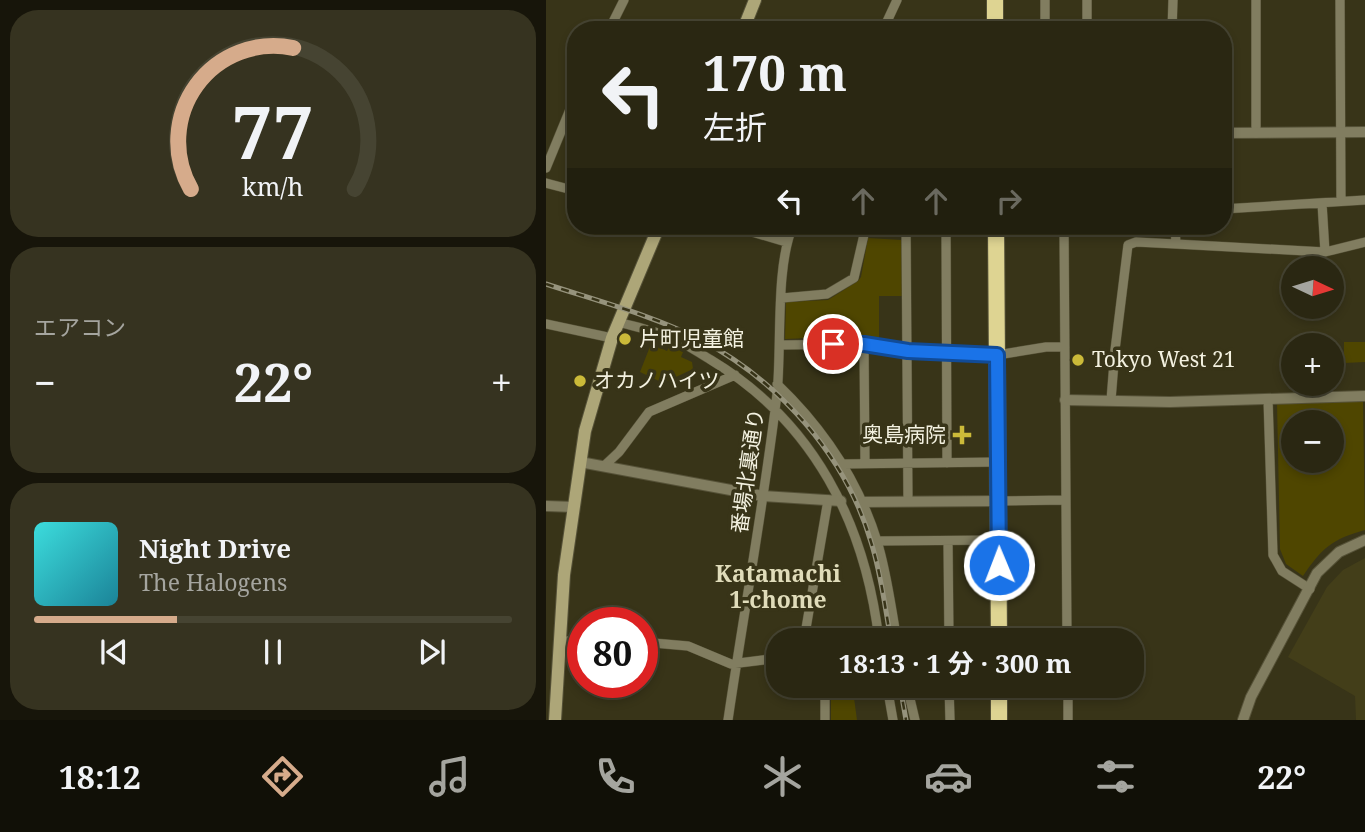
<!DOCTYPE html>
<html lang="ja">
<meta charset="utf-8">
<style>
body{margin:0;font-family:"Noto Serif","Noto Sans JP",serif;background:#363320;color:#f1f3f6;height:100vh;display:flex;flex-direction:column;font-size:26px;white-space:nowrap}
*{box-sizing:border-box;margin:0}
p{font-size:23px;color:#a5a59f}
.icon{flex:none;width:38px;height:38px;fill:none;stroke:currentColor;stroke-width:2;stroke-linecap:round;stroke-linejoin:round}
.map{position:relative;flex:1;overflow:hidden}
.details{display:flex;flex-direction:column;gap:10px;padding:10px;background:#17150a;width:546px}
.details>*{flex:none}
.guide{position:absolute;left:21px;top:21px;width:665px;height:214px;border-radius:28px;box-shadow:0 4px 10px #0003,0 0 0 2px #464432;background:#2a2712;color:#f1f3f6;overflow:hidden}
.needle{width:46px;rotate:94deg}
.tools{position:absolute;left:735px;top:256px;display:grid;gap:14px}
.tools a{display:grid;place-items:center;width:63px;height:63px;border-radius:50%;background:#2a2712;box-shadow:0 4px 10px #0003,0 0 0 2px #464432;font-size:35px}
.speed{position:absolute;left:21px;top:607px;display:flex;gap:14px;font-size:35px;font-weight:700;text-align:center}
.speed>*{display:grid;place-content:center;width:91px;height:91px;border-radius:50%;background:#2a2712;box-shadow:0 4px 10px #0003,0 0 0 2px #464432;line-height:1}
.speed .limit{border:10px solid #d22;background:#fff;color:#111}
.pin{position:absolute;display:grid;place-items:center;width:60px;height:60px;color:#fff;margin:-30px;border:4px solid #fff;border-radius:50%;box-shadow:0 2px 7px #0007}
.me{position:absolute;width:77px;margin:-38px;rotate:359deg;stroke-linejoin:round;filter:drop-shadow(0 0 5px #0008)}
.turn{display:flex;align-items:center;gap:24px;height:147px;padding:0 21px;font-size:32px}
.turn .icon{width:91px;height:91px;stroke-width:2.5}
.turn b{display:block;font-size:49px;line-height:60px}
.lanes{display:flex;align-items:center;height:66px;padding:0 21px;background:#0003;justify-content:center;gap:35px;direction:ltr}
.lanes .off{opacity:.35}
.big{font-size:52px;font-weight:700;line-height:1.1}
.details .widget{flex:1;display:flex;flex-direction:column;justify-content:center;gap:10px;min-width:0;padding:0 24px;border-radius:28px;background:#363320}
.details .dial{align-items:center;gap:0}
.dial svg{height:182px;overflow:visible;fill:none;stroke:#464432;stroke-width:7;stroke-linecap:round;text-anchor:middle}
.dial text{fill:#f1f3f6;stroke:none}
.song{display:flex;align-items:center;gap:21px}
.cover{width:84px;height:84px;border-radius:10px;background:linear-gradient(135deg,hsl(180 70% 55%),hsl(190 70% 35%))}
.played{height:7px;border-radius:4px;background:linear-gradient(90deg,#d6ab8b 30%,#464432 30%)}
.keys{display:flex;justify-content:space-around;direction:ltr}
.heat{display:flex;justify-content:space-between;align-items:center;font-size:38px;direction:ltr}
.trip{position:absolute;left:220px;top:628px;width:378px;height:70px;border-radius:28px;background:#2a2712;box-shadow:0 4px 10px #0003,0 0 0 2px #464432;font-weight:700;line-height:70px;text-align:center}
.tabs{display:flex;height:112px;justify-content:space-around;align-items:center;background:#111007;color:#a5a59f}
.tabs .icon{width:49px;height:49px}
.tabs .on{color:#d6ab8b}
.tabs b{font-size:32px;color:#f1f3f6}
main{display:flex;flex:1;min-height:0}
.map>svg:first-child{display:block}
.built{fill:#433e19}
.green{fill:#4f4600;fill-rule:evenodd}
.water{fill:#1d1904}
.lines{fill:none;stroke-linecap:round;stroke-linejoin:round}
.minor-casing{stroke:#565238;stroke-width:10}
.tertiary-casing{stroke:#565238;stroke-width:12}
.secondary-casing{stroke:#565238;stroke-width:14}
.trunk-casing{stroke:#565238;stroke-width:18}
.minor{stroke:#817d60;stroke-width:9}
.tertiary{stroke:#817d60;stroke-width:10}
.secondary{stroke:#ada678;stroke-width:12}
.trunk{stroke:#ded492;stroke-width:16}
.rail-casing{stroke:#96937c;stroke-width:5}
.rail{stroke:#383418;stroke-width:2.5;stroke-dasharray:8;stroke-linecap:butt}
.route-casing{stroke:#114b97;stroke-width:18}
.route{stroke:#1a73e8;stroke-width:12}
.poi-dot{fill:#cbba39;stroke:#383418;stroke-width:2.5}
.labels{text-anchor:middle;stroke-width:7;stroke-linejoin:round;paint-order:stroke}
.poi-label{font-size:21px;fill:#f3f1e0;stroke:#383418;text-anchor:start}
.street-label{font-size:21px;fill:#f3f1e0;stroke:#383418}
.neighbourhood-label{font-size:23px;font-weight:bold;fill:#e0dcba;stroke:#383418}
</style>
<main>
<section class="details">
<div class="widget dial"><svg viewBox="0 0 100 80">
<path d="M14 69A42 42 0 1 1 86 69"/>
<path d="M14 69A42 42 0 0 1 59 7" stroke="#d6ab8b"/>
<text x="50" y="56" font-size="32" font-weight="700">77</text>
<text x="50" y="72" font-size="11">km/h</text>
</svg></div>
<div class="widget"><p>エアコン</p>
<div class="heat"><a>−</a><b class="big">22°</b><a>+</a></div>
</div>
<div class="widget">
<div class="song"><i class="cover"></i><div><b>Night Drive</b><p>The Halogens</p></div></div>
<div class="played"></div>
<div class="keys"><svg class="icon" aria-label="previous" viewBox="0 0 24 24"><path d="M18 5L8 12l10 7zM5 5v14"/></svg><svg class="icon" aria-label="pause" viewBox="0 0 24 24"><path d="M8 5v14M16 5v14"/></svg><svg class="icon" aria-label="next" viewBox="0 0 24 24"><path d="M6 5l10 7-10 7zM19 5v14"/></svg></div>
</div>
</section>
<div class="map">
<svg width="819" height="720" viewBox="0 0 819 720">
<rect width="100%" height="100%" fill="#383418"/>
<!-- built -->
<path class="built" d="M 819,558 L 819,720 L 810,720 L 809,696 L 742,657 L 781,587 L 797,570 Z"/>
<!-- green -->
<path class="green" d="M 322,238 L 356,240 L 357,296 L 333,296 L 333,343 L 264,338 L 239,339 L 240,302 L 282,300 L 312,281 L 315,277 Z
M 798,342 L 819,342 L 819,362 L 798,363 Z
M 105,344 L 121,351 L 124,346 L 137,352 L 135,357 L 146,362 L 147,369 L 117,383 L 94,372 Z
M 731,402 L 817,402 L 819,530 C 786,539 776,548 757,576 L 740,564 L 734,549 ZM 747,422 L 786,422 L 786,460 L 747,460 Z
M 308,698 L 311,720 L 285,720 L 285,699 Z"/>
<!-- water -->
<path class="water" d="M 324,226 L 356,226 L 356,236 L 322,236 Z"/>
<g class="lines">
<!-- minor casing -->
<g class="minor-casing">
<path id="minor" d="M 499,0 L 499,30
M 541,0 L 541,30
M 710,0 L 710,133
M 794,0 L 795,201
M 63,30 L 78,0
M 337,30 L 351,0
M 626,30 L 627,0
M 0,168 L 30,95
M 0,183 L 30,191
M 776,203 L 779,252
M 677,209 L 819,200
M 186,226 L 240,242
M 360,226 L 362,501
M 400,226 L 401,463
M 518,226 L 521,640
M 629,226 L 630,244
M 236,298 L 281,294 L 308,278 L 320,226
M 72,322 C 90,327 110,331 128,339 C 141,344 153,353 165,360 C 268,422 319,523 333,640
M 0,324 L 66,338
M 318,344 L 319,463
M 235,345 L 313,344 L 362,351 L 451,355 L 500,347 L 519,347
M 231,384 C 277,428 312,480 331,541 C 341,573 345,608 351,640
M 722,399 L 727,555 L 736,571 L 764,589
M 565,400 L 569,350 L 582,245 L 590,242 L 630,244 L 779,252 L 819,242
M 297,464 L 452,462
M 58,466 L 73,452 L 103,412 L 189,375
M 452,501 L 520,500
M 331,541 L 452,540
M 402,541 L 403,640
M 258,640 L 282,500
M 13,641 L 37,641
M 96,642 L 142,646 L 185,664 L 233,658
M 279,686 L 279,720
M 341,686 L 347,720
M 361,686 L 369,720
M 403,686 L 404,720
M 522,686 L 522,720
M 182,720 C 198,611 218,503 231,394 C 236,346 229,267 247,226"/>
</g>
<!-- tertiary casing -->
<g class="tertiary-casing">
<path id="tertiary" d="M 677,133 L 819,132
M 519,400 L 624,402 L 819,396
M 34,462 L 217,496 L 295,501
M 316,502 L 452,501
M 0,506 L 28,507
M 697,720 L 705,697 L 771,573 L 793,552 L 819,540"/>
</g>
<!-- secondary casing -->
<g class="secondary-casing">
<path id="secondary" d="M 197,30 L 209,0
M 9,720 L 18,575 L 39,431 L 66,338 L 113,226"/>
</g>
<!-- trunk casing -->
<g class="trunk-casing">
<path id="trunk" d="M 449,0 L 449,30
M 450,226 L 453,640
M 453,720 L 453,686"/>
</g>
<!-- minor -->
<use href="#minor" class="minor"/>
<!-- tertiary -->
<use href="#tertiary" class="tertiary"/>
<!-- secondary -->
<use href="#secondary" class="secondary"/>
<!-- trunk -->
<use href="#trunk" class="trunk"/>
<!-- rail casing -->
<g class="rail-casing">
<path id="rail" d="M 0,284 C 52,301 106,315 155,340 C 233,381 300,456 325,542 C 335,573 339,608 345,640
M 354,686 L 360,720"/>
</g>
<!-- rail -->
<use href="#rail" class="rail"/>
</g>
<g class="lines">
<!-- route casing -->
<g class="route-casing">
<path id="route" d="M 287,344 L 318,344 L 362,351 L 451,355 L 453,565"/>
</g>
<!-- route -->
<use href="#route" class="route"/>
</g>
<!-- markers -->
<g class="poi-dot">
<circle cx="79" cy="339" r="7"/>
<circle cx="532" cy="360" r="7"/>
<circle cx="34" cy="381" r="7"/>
<path d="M412.5 424.5h7v7h7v7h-7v7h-7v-7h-7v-7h7z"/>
</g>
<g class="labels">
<!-- poi labels -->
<g class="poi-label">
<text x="93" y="346">片町児童館</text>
<text x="546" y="367">Tokyo West 21</text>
<text x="48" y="388">オカノハイツ</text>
<text x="400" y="442" text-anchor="end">奥島病院</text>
</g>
<!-- street labels -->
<g class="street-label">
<text transform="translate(202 471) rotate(-82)" y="7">番場北裏通り</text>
</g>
<!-- neighbourhood labels -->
<g class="neighbourhood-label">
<text x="232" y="582">Katamachi<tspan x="232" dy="26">1-chome</tspan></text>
</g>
</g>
</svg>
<div class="tools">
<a><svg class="needle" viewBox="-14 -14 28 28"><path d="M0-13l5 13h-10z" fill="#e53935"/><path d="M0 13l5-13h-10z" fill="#a5a59f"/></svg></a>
<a>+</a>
<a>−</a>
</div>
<div class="speed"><div class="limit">80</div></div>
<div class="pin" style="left:287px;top:344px;background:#d93025"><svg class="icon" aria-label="arrive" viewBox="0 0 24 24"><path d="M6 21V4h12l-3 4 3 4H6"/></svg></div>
<svg class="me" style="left:453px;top:565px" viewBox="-20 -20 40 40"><circle r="17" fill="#1a73e8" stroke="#fff" stroke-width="3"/><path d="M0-11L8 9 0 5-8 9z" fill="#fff"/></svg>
<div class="trip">18:13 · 1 分 · 300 m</div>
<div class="guide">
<div class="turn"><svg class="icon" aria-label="left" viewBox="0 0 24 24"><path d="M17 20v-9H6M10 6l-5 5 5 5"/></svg><div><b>170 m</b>左折</div></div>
<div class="lanes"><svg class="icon" aria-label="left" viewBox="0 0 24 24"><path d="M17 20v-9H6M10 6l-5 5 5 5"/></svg><svg class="icon off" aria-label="ahead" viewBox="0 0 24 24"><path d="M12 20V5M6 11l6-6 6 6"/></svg><svg class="icon off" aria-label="ahead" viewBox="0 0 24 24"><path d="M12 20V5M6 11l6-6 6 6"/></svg><svg class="icon off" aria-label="right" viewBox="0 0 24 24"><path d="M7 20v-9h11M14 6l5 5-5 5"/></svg></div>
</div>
</div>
</main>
<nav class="tabs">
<b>18:12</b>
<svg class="icon on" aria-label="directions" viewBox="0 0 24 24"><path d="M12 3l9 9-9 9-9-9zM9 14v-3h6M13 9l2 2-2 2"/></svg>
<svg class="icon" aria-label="music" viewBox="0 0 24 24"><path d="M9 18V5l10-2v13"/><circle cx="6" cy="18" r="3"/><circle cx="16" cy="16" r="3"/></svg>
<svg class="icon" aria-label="phone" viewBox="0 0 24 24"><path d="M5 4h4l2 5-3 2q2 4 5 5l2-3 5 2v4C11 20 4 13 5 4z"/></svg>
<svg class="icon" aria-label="climate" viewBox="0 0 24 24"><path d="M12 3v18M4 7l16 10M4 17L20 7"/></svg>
<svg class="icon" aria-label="car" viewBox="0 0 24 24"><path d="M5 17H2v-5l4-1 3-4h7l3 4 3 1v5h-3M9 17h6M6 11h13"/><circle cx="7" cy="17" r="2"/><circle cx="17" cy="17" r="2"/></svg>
<svg class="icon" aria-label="filters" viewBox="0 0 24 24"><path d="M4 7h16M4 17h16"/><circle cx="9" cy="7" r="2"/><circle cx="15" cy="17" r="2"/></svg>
<b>22°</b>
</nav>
